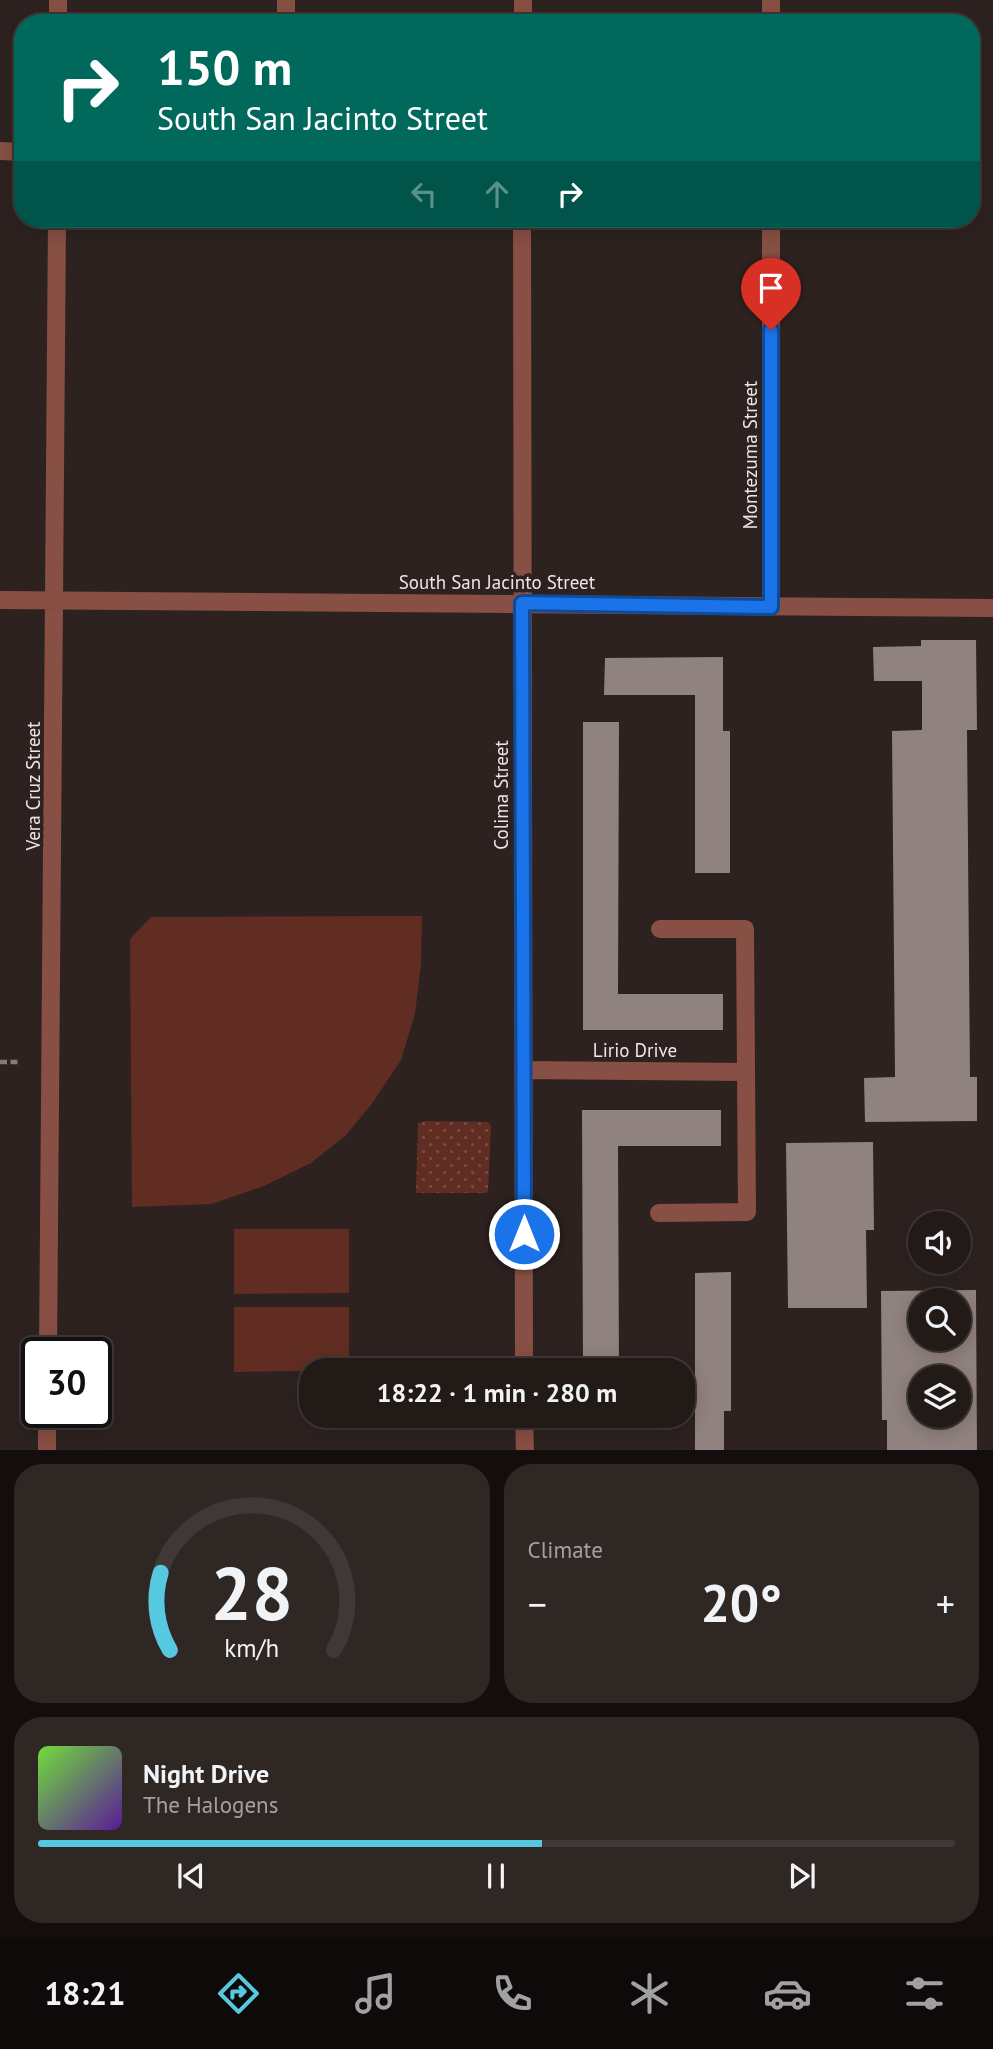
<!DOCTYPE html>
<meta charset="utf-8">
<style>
body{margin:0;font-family:"PT Sans",sans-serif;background:#2e2724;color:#f1f3f6;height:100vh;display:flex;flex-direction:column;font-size:26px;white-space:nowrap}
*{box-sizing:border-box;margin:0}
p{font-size:23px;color:#a2a1a1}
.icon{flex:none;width:38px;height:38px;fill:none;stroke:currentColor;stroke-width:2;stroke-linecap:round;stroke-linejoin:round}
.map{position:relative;height:1450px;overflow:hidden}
.side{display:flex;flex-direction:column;gap:14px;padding:14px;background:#130e0d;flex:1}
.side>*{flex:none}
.banner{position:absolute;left:14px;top:14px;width:966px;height:214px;border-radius:28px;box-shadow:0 4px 18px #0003,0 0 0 2px #3f3836;background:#00695c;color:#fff;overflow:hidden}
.controls{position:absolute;left:908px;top:1211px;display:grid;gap:14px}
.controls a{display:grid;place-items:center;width:63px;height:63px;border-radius:50%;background:#221a17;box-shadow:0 4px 18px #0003,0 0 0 2px #3f3836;font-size:35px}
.speed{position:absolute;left:21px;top:1337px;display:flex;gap:14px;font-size:35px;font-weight:700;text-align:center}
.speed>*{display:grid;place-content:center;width:91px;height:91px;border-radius:50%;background:#221a17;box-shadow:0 4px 18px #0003,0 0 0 2px #3f3836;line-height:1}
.speed .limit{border:4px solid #111;border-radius:10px;background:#fff;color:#111}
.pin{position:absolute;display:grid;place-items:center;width:60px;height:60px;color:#fff;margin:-72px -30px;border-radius:50% 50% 50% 0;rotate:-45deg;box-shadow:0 0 7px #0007}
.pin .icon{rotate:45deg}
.me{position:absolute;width:77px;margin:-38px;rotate:0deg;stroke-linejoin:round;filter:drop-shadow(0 0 5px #0008)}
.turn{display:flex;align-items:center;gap:24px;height:147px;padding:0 28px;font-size:32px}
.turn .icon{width:91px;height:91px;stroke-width:2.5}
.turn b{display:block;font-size:49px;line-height:60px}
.lanes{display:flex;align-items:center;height:66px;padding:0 28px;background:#0003;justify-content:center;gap:35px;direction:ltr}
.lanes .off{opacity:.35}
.big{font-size:52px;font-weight:800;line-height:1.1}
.side .tile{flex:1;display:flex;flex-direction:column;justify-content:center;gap:10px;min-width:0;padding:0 24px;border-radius:28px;background:#2e2724}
.side .dial{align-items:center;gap:0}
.dial svg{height:182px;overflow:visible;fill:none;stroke:#3f3836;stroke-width:7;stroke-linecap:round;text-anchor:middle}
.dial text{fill:#f1f3f6;stroke:none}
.song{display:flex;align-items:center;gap:21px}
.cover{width:84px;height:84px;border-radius:10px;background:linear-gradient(135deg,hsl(100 70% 55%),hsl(270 70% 35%))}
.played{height:7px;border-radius:4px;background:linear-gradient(90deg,#56c9e1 55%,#3f3836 55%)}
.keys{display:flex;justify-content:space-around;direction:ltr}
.heat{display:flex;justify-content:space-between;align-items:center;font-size:38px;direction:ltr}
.side .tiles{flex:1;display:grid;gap:14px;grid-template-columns:1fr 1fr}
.tile:last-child{grid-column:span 2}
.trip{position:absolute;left:299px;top:1358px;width:396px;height:70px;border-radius:28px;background:#221a17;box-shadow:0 4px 18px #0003,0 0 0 2px #3f3836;font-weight:800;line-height:70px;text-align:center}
.tab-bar{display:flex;height:112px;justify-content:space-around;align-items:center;background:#0e0a09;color:#a2a1a1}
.tab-bar .icon{width:49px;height:49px}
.tab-bar .on{color:#56c9e1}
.tab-bar b{font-size:32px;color:#f1f3f6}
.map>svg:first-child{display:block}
.grass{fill:#612d23}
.park{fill:url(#park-dots)}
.building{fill:#90827f;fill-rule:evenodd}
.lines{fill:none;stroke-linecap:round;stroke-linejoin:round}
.path{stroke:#847b78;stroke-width:4.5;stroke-dasharray:7 3.5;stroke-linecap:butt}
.minor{stroke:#885044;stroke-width:18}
.route-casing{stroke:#114b97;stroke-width:18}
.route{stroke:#1a73e8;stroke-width:12}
.labels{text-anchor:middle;stroke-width:7;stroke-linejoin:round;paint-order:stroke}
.street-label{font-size:19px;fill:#eee6e4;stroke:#2d221f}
</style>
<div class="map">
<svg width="993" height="1451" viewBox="0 0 993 1451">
<defs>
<pattern id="park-dots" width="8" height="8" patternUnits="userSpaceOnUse" patternTransform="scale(1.75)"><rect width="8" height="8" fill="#612d23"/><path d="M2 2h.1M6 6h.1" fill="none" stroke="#784b43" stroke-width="1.8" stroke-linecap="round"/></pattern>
</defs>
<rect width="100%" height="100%" fill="#2d221f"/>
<!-- grass -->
<path class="grass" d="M 422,916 L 421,964 L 415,1014 L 401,1060 L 371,1105 L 346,1135 L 311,1163 L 264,1186 L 211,1204 L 132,1207 L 130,939 L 151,917 Z
M 234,1229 L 349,1229 L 349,1293 L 234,1294 Z
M 234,1307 L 349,1307 L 349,1370 L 234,1372 Z"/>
<!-- park -->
<path class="park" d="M 426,1121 L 488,1122 L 491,1126 L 488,1191 L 486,1193 L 416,1193 L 418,1123 Z"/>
<!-- building -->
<path class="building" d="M 921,640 L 976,640 L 977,730 L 967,730 L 970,1077 L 977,1077 L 977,1121 L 865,1122 L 864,1078 L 895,1077 L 892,731 L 922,730 L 922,681 L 874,681 L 873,647 L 921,646 Z
M 723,657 L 723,731 L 730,731 L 730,873 L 695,873 L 695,695 L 604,695 L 605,658 Z
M 583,722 L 619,722 L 618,994 L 723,994 L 723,1030 L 583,1030 Z
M 582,1110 L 721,1110 L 721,1146 L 618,1146 L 619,1370 L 583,1370 Z
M 873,1142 L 874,1230 L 866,1230 L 867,1308 L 788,1308 L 786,1143 Z
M 731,1272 L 731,1411 L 724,1411 L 724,1451 L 695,1451 L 695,1273 Z
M 976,1290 L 977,1451 L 887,1451 L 887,1420 L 882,1420 L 881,1291 ZM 920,1300 L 959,1300 L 959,1339 L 920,1339 ZM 920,1377 L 959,1377 L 959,1416 L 920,1416 Z"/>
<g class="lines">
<!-- path -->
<path class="path" d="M 0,1062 L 20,1062"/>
<!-- minor -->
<path class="minor" d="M 286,0 L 286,23
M 771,0 L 771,23
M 58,23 L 58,0
M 523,23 L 523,0
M 0,151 L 23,152
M 522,219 L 524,1370
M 771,219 L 771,607
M 0,600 L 993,608
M 523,1070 L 746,1072
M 659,1213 L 747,1212 L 745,929 L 660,929
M 48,1353 L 57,219
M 524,1416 L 525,1451
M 47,1451 L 47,1412"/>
</g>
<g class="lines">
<!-- route casing -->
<g class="route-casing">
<path id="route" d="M 524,1234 L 522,603 L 771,607 L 771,330"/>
</g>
<!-- route -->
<use href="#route" class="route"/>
</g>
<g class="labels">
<!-- street labels -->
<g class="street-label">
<text transform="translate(750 455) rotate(-90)" y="7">Montezuma Street</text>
<text x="497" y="589">South San Jacinto Street</text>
<text transform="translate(33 786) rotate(-90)" y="7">Vera Cruz Street</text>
<text transform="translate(501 795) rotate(-90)" y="7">Colima Street</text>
<text x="635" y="1057">Lirio Drive</text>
</g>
</g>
</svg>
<div class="controls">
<a><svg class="icon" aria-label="sound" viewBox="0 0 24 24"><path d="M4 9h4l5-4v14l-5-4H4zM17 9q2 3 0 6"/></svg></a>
<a><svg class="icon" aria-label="search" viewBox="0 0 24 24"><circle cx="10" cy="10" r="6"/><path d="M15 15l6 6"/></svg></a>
<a><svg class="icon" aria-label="layers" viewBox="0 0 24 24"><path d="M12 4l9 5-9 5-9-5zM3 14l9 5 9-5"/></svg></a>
</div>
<div class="speed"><div class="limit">30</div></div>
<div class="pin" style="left:771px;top:330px;background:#d93025"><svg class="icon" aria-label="arrive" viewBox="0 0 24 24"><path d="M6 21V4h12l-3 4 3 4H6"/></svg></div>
<svg class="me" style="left:524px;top:1234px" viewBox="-20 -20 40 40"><circle r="17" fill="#1a73e8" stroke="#fff" stroke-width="3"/><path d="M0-11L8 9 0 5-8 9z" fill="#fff"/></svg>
<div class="trip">18:22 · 1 min · 280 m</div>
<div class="banner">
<div class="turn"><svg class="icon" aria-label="right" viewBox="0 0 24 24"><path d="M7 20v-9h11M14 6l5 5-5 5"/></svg><div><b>150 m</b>South San Jacinto Street</div></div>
<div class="lanes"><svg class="icon off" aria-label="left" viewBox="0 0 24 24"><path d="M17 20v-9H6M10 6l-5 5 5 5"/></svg><svg class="icon off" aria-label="ahead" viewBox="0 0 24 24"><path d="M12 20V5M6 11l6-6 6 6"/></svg><svg class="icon" aria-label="right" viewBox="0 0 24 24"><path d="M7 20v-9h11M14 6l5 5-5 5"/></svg></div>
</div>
</div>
<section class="side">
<div class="tiles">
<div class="tile dial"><svg viewBox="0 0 100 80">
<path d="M14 69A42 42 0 1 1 86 69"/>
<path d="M14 69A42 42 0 0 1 10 35" stroke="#56c9e1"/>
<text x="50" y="56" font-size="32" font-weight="700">28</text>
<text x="50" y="72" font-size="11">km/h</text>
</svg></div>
<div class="tile"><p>Climate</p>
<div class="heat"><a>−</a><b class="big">20°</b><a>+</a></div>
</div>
<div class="tile">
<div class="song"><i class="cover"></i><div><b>Night Drive</b><p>The Halogens</p></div></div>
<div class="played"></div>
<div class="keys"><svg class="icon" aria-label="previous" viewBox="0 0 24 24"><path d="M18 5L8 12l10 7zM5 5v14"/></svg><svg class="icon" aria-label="pause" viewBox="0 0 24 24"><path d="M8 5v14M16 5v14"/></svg><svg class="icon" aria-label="next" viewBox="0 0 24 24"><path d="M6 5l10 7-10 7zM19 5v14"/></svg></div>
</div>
</div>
</section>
<nav class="tab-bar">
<b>18:21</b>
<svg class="icon on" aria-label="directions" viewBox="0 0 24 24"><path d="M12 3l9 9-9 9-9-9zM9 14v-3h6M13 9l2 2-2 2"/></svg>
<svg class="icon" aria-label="music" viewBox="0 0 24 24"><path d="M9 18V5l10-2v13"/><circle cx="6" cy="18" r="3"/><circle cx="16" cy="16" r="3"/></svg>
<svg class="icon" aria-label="phone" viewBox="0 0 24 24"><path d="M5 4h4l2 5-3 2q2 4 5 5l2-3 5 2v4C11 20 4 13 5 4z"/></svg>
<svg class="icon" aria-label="climate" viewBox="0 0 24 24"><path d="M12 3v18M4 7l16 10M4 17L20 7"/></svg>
<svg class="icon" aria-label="car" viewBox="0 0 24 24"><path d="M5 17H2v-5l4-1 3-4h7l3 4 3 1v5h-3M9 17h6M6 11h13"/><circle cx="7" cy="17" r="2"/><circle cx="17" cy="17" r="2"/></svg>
<svg class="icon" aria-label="filters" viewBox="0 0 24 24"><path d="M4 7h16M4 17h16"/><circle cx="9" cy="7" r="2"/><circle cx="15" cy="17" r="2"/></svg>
</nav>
